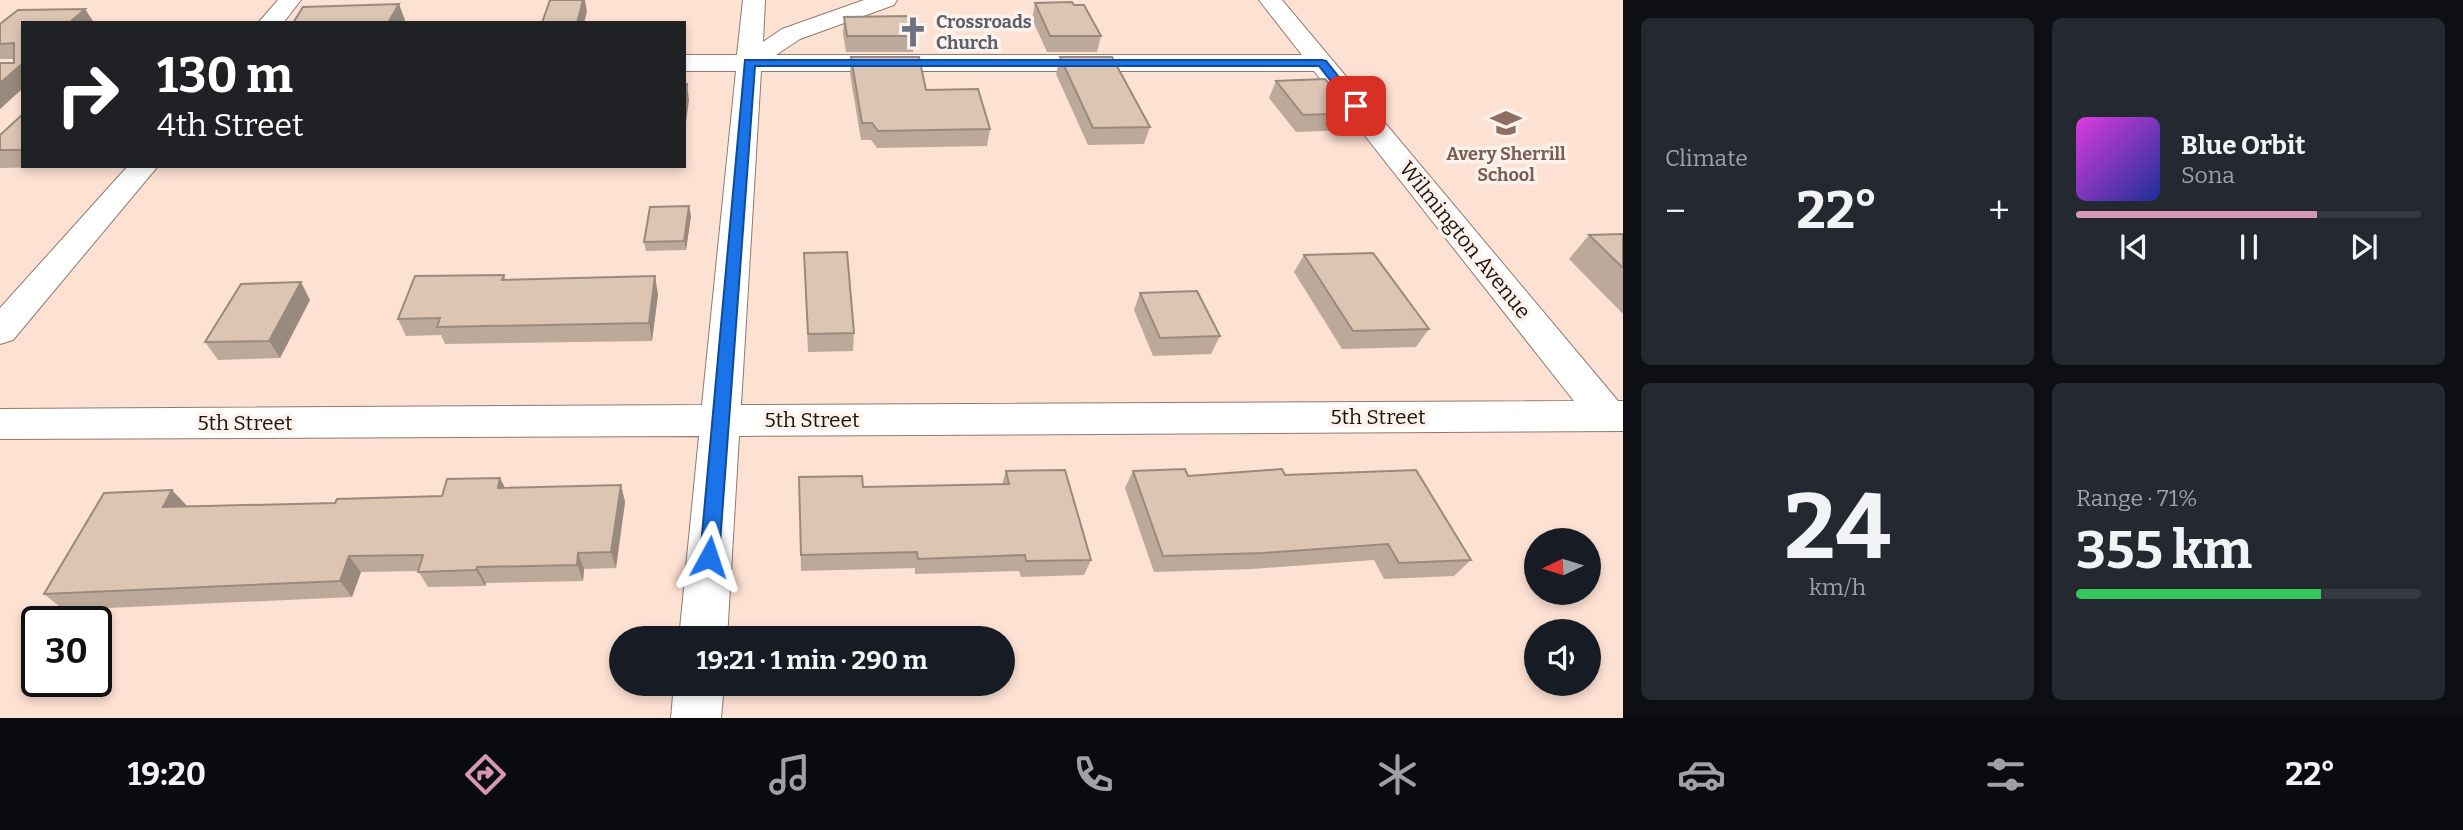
<!DOCTYPE html>
<meta charset="utf-8">
<style>
body{margin:0;font-family:Bitter,serif;background:#242831;color:#f1f3f6;height:100vh;display:flex;flex-direction:column;font-size:26px;white-space:nowrap}
*{box-sizing:border-box;margin:0}
p{font-size:23px;color:#9ea1a6}
.icon{flex:none;width:38px;height:38px;fill:none;stroke:currentColor;stroke-width:2;stroke-linecap:round;stroke-linejoin:round}
.map{position:relative;flex:1;overflow:hidden}
.sheet{display:flex;flex-direction:column;gap:18px;padding:18px;background:#0d0f14;width:840px}
.sheet>*{flex:none}
.hud{position:absolute;left:21px;top:21px;width:665px;height:147px;border-radius:0px;box-shadow:0 4px 10px #0003;background:#202124;color:#fff;overflow:hidden}
.needle{width:46px;rotate:266deg}
.fabs{position:absolute;left:1524px;top:528px;display:grid;gap:14px}
.fabs a{display:grid;place-items:center;width:77px;height:77px;border-radius:50%;background:#171b24;box-shadow:0 4px 10px #0003;font-size:35px}
.speed{position:absolute;left:21px;top:606px;display:flex;gap:14px;font-size:35px;font-weight:700;text-align:center}
.speed>*{display:grid;place-content:center;width:91px;height:91px;border-radius:50%;background:#171b24;box-shadow:0 4px 10px #0003;line-height:1}
.speed .limit{border:4px solid #111;border-radius:10px;background:#fff;color:#111}
.pin{position:absolute;display:grid;place-items:center;width:60px;height:60px;color:#fff;margin:-30px;border-radius:14px;box-shadow:0 4px 10px #0006}
.me{position:absolute;width:77px;margin:-38px;rotate:5deg;stroke-linejoin:round;filter:drop-shadow(0 0 5px #0008)}
.turn{display:flex;align-items:center;gap:24px;height:147px;padding:0 21px;font-size:32px}
.turn .icon{width:91px;height:91px;stroke-width:2.5}
.turn b{display:block;font-size:49px;line-height:60px}
.big{font-size:52px;font-weight:700;line-height:1.1}
.sheet .card{flex:1;display:flex;flex-direction:column;justify-content:center;gap:10px;min-width:0;padding:0 24px;border-radius:10px;background:#242831}
.sheet .dial{align-items:center;gap:0}
.dial b{font-size:91px;line-height:1}
.song{display:flex;align-items:center;gap:21px}
.cover{width:84px;height:84px;border-radius:10px;background:linear-gradient(135deg,hsl(300 70% 55%),hsl(230 70% 35%))}
.played{height:7px;border-radius:4px;background:linear-gradient(90deg,#d597b2 70%,#363941 70%)}
.keys{display:flex;justify-content:space-around;direction:ltr}
.heat{display:flex;justify-content:space-between;align-items:center;font-size:38px;direction:ltr}
.charge{height:10px;border-radius:5px;background:linear-gradient(90deg,#34c759 71%,#363941 0)}
.sheet .tiles{flex:1;display:grid;gap:18px;grid-template-columns:repeat(2,1fr)}
.trip{position:absolute;left:609px;top:626px;width:406px;height:70px;border-radius:35px;background:#171b24;box-shadow:0 4px 10px #0003;font-weight:700;line-height:70px;text-align:center}
.dock{display:flex;height:112px;justify-content:space-around;align-items:center;background:#090b0e;color:#9ea1a6}
.dock .icon{width:49px;height:49px}
.dock .selected{color:#d597b2}
.dock b{font-size:32px;color:#f1f3f6}
main{display:flex;flex:1;min-height:0}
.map>svg:first-child{display:block}
.lines{fill:none;stroke-linecap:round;stroke-linejoin:round}
.minor-casing{stroke:#92796d;stroke-width:2}
.minor{fill:#fff;fill-rule:evenodd}
.wall{fill:#bda99a}
.shaded-wall{fill:#9a8a7d}
.building{fill:#dcc5b3;stroke:#9a8a7d;stroke-width:2}
.route{fill:#1a73e8;stroke:#114b97;stroke-width:2}
.labels{text-anchor:middle;stroke-width:7;stroke-linejoin:round;paint-order:stroke}
.far-worship-label{font-size:18px;font-weight:bold;fill:#5b616d;stroke:#fdf2ec;text-anchor:start}
.far-education-label{font-size:18px;font-weight:bold;fill:#785e54;stroke:#fdf2ec}
.street-label{font-size:21px;fill:#1d140f;stroke:#fdf2ec}
</style>
<main>
<div class="map">
<svg width="1623" height="718" viewBox="0 0 1623 718">
<rect width="100%" height="100%" fill="#fde1d3"/>
<g class="lines">
<!-- minor casing -->
<g class="minor-casing">
<path id="minor" d="M 278,0 L 301,0 L 283,23 L 258,23 Z
M 743,0 L 765,0 L 763,42 L 782,29 L 864,0 L 897,0 L 894,5 L 800,39 L 776,55 L 1302,55 L 1259,0 L 1282,0 L 1618,401 L 1623,401 L 1623,431 L 739,436 L 727,639 L 679,639 L 699,436 L 0,439 L 0,409 L 702,405 L 736,71 L 684,71 L 684,55 L 737,55 ZM 761,71 L 1314,71 L 1574,401 L 741,405 Z
M 128,166 L 158,166 L 13,340 L 0,344 L 0,308 Z
M 674,684 L 724,684 L 721,718 L 671,718 Z"/>
</g>
<!-- minor -->
<use href="#minor" class="minor"/>
</g>
<!-- wall -->
<path class="wall" d="M 1035,3 L 1074,5 L 1101,36 L 1097,52 L 1047,52 L 1032,19 Z
M 85,9 L 94,23 L 23,23 L 23,88 L 0,109 L 0,63 L 14,63 L 14,59 L 0,59 L 0,24 Z
M 844,17 L 914,36 L 913,52 L 846,52 L 843,33 Z
M 851,57 L 926,90 L 990,129 L 987,146 L 877,148 L 871,140 L 861,140 L 850,74 Z
M 1060,57 L 1150,127 L 1144,144 L 1088,145 L 1056,74 Z
M 1276,81 L 1354,113 L 1346,130 L 1296,132 L 1269,98 Z
M 23,114 L 23,166 L 50,166 L 49,167 L 0,168 L 0,135 Z
M 691,216 L 686,250 L 646,251 L 644,242 Z
M 1623,234 L 1623,314 L 1569,259 L 1589,235 Z
M 804,253 L 854,333 L 853,351 L 808,352 Z
M 1304,255 L 1429,329 L 1416,347 L 1342,349 L 1294,272 Z
M 504,275 L 506,280 L 658,294 L 652,341 L 445,344 L 441,335 L 406,336 L 398,319 Z
M 1140,293 L 1220,336 L 1211,354 L 1153,356 L 1134,310 Z
M 310,300 L 280,358 L 218,360 L 205,342 Z
M 1006,471 L 1091,560 L 1084,575 L 1021,577 L 1019,571 L 915,574 L 915,568 L 801,571 L 799,477 L 863,487 L 1002,484 Z
M 1133,471 L 1188,476 L 1285,475 L 1471,560 L 1454,576 L 1384,579 L 1374,560 L 1252,569 L 1154,572 L 1125,488 Z
M 500,478 L 505,488 L 621,485 L 625,502 L 616,568 L 584,569 L 583,581 L 486,583 L 485,586 L 428,587 L 418,571 L 361,572 L 352,597 L 64,610 L 44,594 L 187,507 L 335,503 L 442,496 Z"/>
<!-- shaded-wall -->
<path class="shaded-wall" d="M 583,0 L 585,0 L 587,12 L 584,23 L 577,23 Z
M 399,4 L 405,20 L 403,23 L 388,23 Z
M 85,9 L 94,23 L 69,23 Z
M 23,63 L 23,88 L 0,109 L 0,83 Z
M 687,84 L 689,100 L 684,137 L 684,103 Z
M 689,206 L 691,216 L 686,250 L 684,241 Z
M 655,276 L 658,294 L 652,341 L 649,323 Z
M 301,282 L 310,300 L 280,358 L 269,341 Z
M 500,478 L 508,494 L 498,488 Z
M 621,485 L 625,502 L 616,568 L 611,552 Z
M 172,490 L 188,507 L 163,507 Z
M 578,553 L 584,569 L 583,581 L 577,565 Z
M 349,556 L 361,572 L 352,597 L 340,581 Z
M 477,567 L 486,583 L 485,586 L 476,570 Z"/>
<!-- building -->
<path class="building" d="M 550,0 L 583,0 L 577,23 L 542,23 Z
M 1072,2 L 1074,5 L 1084,5 L 1101,36 L 1050,36 L 1035,3 Z
M 399,4 L 388,23 L 293,23 L 303,7 Z
M 85,9 L 69,23 L 23,23 L 23,63 L 0,83 L 0,63 L 14,63 L 14,43 L 0,44 L 0,24 L 18,10 Z
M 909,16 L 914,36 L 847,36 L 844,17 Z
M 851,57 L 919,57 L 926,90 L 978,89 L 990,129 L 878,131 L 872,123 L 862,123 Z
M 1060,57 L 1112,57 L 1150,127 L 1093,128 Z
M 1325,79 L 1354,113 L 1303,115 L 1276,81 Z
M 684,84 L 687,84 L 684,103 Z
M 23,114 L 23,150 L 0,150 L 0,135 Z
M 689,206 L 684,241 L 644,242 L 650,207 Z
M 1623,234 L 1623,268 L 1589,235 Z
M 847,252 L 854,333 L 808,334 L 804,253 Z
M 1373,253 L 1429,329 L 1353,331 L 1304,255 Z
M 504,275 L 502,280 L 655,276 L 649,323 L 437,327 L 440,318 L 398,319 L 415,276 Z
M 301,282 L 269,341 L 205,342 L 241,284 Z
M 1197,291 L 1220,336 L 1160,338 L 1140,293 Z
M 1185,469 L 1188,476 L 1282,469 L 1285,475 L 1416,470 L 1471,560 L 1399,563 L 1388,544 L 1263,553 L 1163,556 L 1133,471 Z
M 1065,470 L 1091,560 L 1026,561 L 1025,555 L 918,559 L 917,552 L 801,555 L 799,477 L 862,476 L 863,487 L 1009,484 L 1006,471 Z
M 500,478 L 498,488 L 621,485 L 611,552 L 578,553 L 577,565 L 477,567 L 476,570 L 418,572 L 423,555 L 349,556 L 340,581 L 44,594 L 104,493 L 172,490 L 163,507 L 335,503 L 337,499 L 442,496 L 447,479 Z"/>
<!-- route -->
<path class="route" d="M 745,60 L 1322,60 L 1326,61 L 1362,106 L 1352,108 L 1319,66 L 755,66 L 719,557 L 716,563 L 709,565 L 702,563 L 700,557 Z"/>
<!-- icons -->
<defs>
<g id="church-bare" transform="scale(2.415)"><path d="M-1.2-6h2.4v3.5h3.3v2.4h-3.3V6h-2.4V-.1h-3.3v-2.4h3.3Z" fill="#6b7280" stroke="#fdf2ec" stroke-width="2.5" paint-order="stroke"/></g>
<g id="school-bare" transform="scale(2.415)"><path d="M0-5L7-2L0 1L-7-2ZM-4 1L0 2.5L4 1V4Q0 6-4 4Z" fill="#8d6e63" stroke="#fdf2ec" stroke-width="2.5" paint-order="stroke"/></g>
</defs>
<g fill-rule="evenodd">
<use href="#church-bare" x="913" y="32"/>
<use href="#school-bare" x="1506" y="123"/>
</g>
<g class="labels">
<!-- far-worship labels -->
<g class="far-worship-label">
<text x="936" y="28">Crossroads<tspan x="936" dy="21">Church</tspan></text>
</g>
<!-- far-education labels -->
<g class="far-education-label">
<text x="1506" y="160">Avery Sherrill<tspan x="1506" dy="21">School</tspan></text>
</g>
<!-- street labels -->
<g class="street-label">
<text transform="translate(1465 240) rotate(51)" y="7">Wilmington Avenue</text>
<text x="1378" y="424">5th Street</text>
<text x="812" y="427">5th Street</text>
<text x="245" y="430">5th Street</text>
</g>
</g>
</svg>
<div class="fabs">
<a><svg class="needle" viewBox="-14 -14 28 28"><path d="M0-13l5 13h-10z" fill="#e53935"/><path d="M0 13l5-13h-10z" fill="#9ea1a6"/></svg></a>
<a><svg class="icon" aria-label="sound" viewBox="0 0 24 24"><path d="M4 9h4l5-4v14l-5-4H4zM17 9q2 3 0 6"/></svg></a>
</div>
<div class="speed"><div class="limit">30</div></div>
<div class="pin" style="left:1356px;top:106px;background:#d93025"><svg class="icon" aria-label="arrive" viewBox="0 0 24 24"><path d="M6 21V4h12l-3 4 3 4H6"/></svg></div>
<svg class="me" style="left:709px;top:557px" viewBox="-20 -20 40 40"><path d="M0-17L14 15 0 8-14 15z" fill="#1a73e8" stroke="#fff" stroke-width="4"/></svg>
<div class="trip">19:21 · 1 min · 290 m</div>
<div class="hud">
<div class="turn"><svg class="icon" aria-label="right" viewBox="0 0 24 24"><path d="M7 20v-9h11M14 6l5 5-5 5"/></svg><div><b>130 m</b>4th Street</div></div>
</div>
</div>
<section class="sheet">
<div class="tiles">
<div class="card"><p>Climate</p>
<div class="heat"><a>−</a><b class="big">22°</b><a>+</a></div>
</div>
<div class="card">
<div class="song"><i class="cover"></i><div><b>Blue Orbit</b><p>Sona</p></div></div>
<div class="played"></div>
<div class="keys"><svg class="icon" aria-label="previous" viewBox="0 0 24 24"><path d="M18 5L8 12l10 7zM5 5v14"/></svg><svg class="icon" aria-label="pause" viewBox="0 0 24 24"><path d="M8 5v14M16 5v14"/></svg><svg class="icon" aria-label="next" viewBox="0 0 24 24"><path d="M6 5l10 7-10 7zM19 5v14"/></svg></div>
</div>
<div class="card dial"><b>24</b><p>km/h</p></div>
<div class="card"><p>Range · 71%</p><b class="big">355 km</b><div class="charge"></div></div>
</div>
</section>
</main>
<nav class="dock">
<b>19:20</b>
<svg class="icon selected" aria-label="directions" viewBox="0 0 24 24"><path d="M12 3l9 9-9 9-9-9zM9 14v-3h6M13 9l2 2-2 2"/></svg>
<svg class="icon" aria-label="music" viewBox="0 0 24 24"><path d="M9 18V5l10-2v13"/><circle cx="6" cy="18" r="3"/><circle cx="16" cy="16" r="3"/></svg>
<svg class="icon" aria-label="phone" viewBox="0 0 24 24"><path d="M5 4h4l2 5-3 2q2 4 5 5l2-3 5 2v4C11 20 4 13 5 4z"/></svg>
<svg class="icon" aria-label="climate" viewBox="0 0 24 24"><path d="M12 3v18M4 7l16 10M4 17L20 7"/></svg>
<svg class="icon" aria-label="car" viewBox="0 0 24 24"><path d="M5 17H2v-5l4-1 3-4h7l3 4 3 1v5h-3M9 17h6M6 11h13"/><circle cx="7" cy="17" r="2"/><circle cx="17" cy="17" r="2"/></svg>
<svg class="icon" aria-label="filters" viewBox="0 0 24 24"><path d="M4 7h16M4 17h16"/><circle cx="9" cy="7" r="2"/><circle cx="15" cy="17" r="2"/></svg>
<b>22°</b>
</nav>
